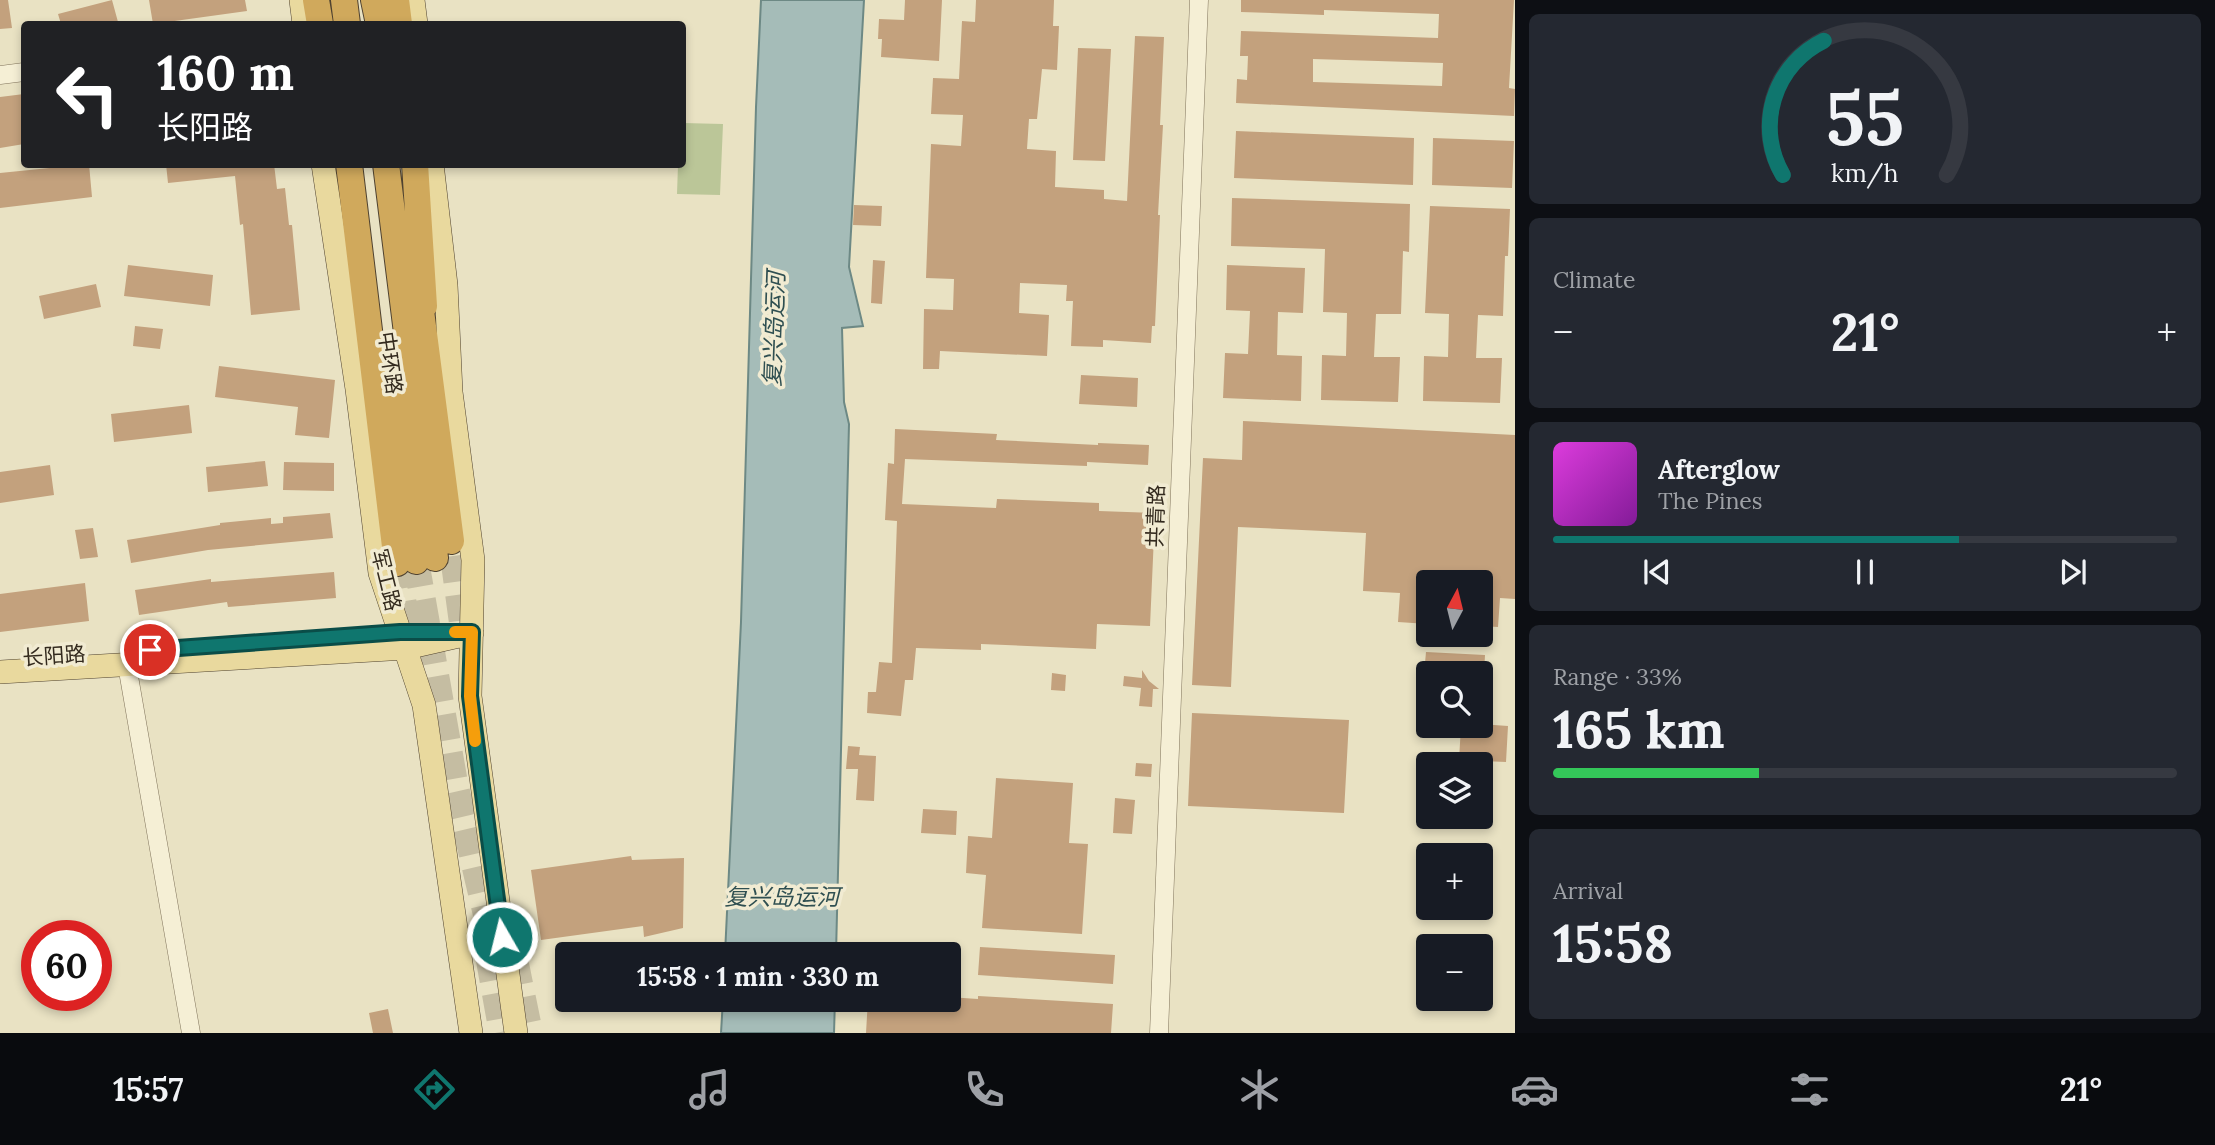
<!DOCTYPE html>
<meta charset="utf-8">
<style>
body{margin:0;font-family:Lora,"Noto Sans SC",serif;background:#242831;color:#f1f3f6;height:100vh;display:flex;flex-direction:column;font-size:26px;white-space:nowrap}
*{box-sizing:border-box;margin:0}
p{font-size:23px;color:#9ea1a6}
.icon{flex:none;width:38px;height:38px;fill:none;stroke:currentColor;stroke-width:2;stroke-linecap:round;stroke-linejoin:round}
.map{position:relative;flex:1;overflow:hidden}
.side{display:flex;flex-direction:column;gap:14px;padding:14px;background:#0d0f14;width:700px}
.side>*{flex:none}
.hud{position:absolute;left:21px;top:21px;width:665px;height:147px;border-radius:7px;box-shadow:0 4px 10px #0003;background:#202124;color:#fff;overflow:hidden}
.needle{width:46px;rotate:7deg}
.tools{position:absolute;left:1416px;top:570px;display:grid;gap:14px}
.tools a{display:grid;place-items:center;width:77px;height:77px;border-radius:7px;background:#171b24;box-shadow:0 4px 10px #0003;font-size:35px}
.speed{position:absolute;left:21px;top:920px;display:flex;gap:14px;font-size:35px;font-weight:700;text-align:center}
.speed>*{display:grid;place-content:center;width:91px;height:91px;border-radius:50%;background:#171b24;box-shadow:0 4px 10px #0003;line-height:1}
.speed .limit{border:10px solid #d22;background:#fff;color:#111}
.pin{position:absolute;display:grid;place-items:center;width:60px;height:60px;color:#fff;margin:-30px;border:4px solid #fff;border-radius:50%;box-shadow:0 2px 7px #0007}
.me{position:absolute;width:77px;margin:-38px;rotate:352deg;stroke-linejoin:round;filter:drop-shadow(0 0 5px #0008)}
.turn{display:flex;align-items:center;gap:24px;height:147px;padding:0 21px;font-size:32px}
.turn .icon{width:91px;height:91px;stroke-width:2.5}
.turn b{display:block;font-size:49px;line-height:60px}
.big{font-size:52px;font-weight:700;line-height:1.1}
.side .card{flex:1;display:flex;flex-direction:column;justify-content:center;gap:10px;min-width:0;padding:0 24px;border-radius:10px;background:#242831}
.side .dial{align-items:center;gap:0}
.dial svg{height:182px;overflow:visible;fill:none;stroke:#363941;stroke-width:7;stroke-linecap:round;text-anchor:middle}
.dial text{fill:#f1f3f6;stroke:none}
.song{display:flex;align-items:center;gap:21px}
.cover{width:84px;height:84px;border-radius:10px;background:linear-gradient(135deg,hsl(300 70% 55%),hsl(290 70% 35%))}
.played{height:7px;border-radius:4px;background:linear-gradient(90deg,#0f766e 65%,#363941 65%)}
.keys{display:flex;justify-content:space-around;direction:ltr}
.heat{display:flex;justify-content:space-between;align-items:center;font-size:38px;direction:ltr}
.charge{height:10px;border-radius:5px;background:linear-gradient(90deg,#34c759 33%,#363941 0)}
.trip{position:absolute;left:555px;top:942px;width:406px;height:70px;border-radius:7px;background:#171b24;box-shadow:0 4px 10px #0003;font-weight:700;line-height:70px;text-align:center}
.tab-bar{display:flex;height:112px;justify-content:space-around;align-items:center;background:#090b0e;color:#9ea1a6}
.tab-bar .icon{width:49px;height:49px}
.tab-bar .on{color:#0f766e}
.tab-bar b{font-size:32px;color:#f1f3f6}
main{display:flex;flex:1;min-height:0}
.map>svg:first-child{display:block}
.green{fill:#bbc698}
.water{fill:#a5bcb8;stroke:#6d8985;stroke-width:2}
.building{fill:#c3a17d;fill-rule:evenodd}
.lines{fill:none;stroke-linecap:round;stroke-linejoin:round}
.highway-tunnel{stroke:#c5bda2;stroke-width:26;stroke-dasharray:26 13;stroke-linecap:butt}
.minor-casing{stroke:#81745c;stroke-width:19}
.major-casing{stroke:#4f4230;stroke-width:24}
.highway-casing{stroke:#4f4230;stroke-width:28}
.minor{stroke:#f5efd5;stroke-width:18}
.major{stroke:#e9d99e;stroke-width:23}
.highway{stroke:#d0a95c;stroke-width:26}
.route-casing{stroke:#0a4d48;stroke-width:18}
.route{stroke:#0f766e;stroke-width:12}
.slow{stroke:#f59e0b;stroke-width:12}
.labels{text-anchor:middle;stroke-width:7;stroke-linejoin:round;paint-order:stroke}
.street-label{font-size:21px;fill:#332a1e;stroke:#f1ebd2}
.water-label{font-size:23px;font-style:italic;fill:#2f4f51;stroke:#f1ebd2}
</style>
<main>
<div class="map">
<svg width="1515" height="1033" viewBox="0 0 1515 1033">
<rect width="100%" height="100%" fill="#e9e2c3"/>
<!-- green -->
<path class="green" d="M 683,123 L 723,124 L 720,195 L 677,194 L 678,165 L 682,164 Z"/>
<!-- water -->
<path class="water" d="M 761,0 L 864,0 L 849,267 L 863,326 L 842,328 L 844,402 L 849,424 L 836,954 L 725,954 L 741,622 L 756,107 Z
M 723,999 L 835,999 L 834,1033 L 721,1033 Z"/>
<!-- building -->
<path class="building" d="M 0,0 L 8,0 L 12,28 L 0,29 Z
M 112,0 L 118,22 L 108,24 L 61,24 L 58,14 Z
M 149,0 L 245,0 L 247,11 L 153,24 Z
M 905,0 L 942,0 L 939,61 L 881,57 L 882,39 L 878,39 L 879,19 L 904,20 Z
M 976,0 L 1054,0 L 1053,26 L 1059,26 L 1057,70 L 1042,69 L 1037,119 L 1029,119 L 1027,149 L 1056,151 L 1055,187 L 1104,190 L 1104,199 L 1127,201 L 1135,36 L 1164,37 L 1160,125 L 1163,125 L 1158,215 L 1160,215 L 1155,326 L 1152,326 L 1151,343 L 1103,340 L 1103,347 L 1071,346 L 1073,301 L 1066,301 L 1067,285 L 1020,283 L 1019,313 L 1049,315 L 1047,356 L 940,351 L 939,369 L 923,369 L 924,309 L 953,310 L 954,279 L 926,278 L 931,144 L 961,146 L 963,115 L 931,114 L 933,78 L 959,79 L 962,21 L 975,22 Z
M 1241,0 L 1514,0 L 1509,88 L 1515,89 L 1514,116 L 1236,103 L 1237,79 L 1247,80 L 1248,56 L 1240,56 L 1241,31 L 1438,38 L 1439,14 L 1324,10 L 1324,15 L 1241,12 ZM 1313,59 L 1443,63 L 1442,86 L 1313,82 Z
M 1078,48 L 1111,49 L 1105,161 L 1073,160 Z
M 24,94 L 24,144 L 0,148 L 0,97 Z
M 1236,131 L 1414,138 L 1413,185 L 1234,178 Z
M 1433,138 L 1514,141 L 1512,188 L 1432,185 Z
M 89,164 L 92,197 L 0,208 L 0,173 Z
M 166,164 L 274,164 L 277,189 L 285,188 L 289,225 L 292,225 L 300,310 L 251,315 L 243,224 L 240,225 L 235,176 L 168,183 Z
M 1232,198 L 1410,204 L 1409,252 L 1403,251 L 1401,314 L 1376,314 L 1374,357 L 1400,357 L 1398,402 L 1321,400 L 1322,355 L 1346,356 L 1347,313 L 1323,312 L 1325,249 L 1231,246 Z
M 854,205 L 882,206 L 881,226 L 853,225 Z
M 1430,206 L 1510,209 L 1508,256 L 1505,256 L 1503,316 L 1478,315 L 1476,358 L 1502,358 L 1500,403 L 1423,401 L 1424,356 L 1448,357 L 1449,314 L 1425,313 Z
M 873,260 L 885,261 L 882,304 L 871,303 Z
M 128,265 L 213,275 L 210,306 L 124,296 Z
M 1227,265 L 1305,268 L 1303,313 L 1278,312 L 1277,355 L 1302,356 L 1301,401 L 1223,398 L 1225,353 L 1248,354 L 1250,311 L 1226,310 Z
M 96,284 L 101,307 L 44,319 L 39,296 Z
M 135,326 L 163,329 L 160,349 L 133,346 Z
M 219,366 L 335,380 L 329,438 L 295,435 L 298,407 L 215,397 Z
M 1081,375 L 1138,378 L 1137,407 L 1079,404 Z
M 189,405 L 192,433 L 114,442 L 111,414 Z
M 1243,421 L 1515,435 L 1515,599 L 1500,598 L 1498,627 L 1480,626 L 1480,583 L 1428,583 L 1428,624 L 1398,622 L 1400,593 L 1363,591 L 1366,533 L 1238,527 L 1231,687 L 1192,685 L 1203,458 L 1242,460 Z
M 895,429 L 997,434 L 996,440 L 1098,445 L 1098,443 L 1149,445 L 1148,465 L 1087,462 L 1087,466 L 905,459 L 902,504 L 996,508 L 997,499 L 1099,503 L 1099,511 L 1155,513 L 1150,626 L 1097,624 L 1096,649 L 981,644 L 981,650 L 916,648 L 913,680 L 905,680 L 901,716 L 867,713 L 868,692 L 876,692 L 879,662 L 892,663 L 897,521 L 885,520 L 888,463 L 894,464 Z
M 265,461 L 268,486 L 208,492 L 206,467 Z
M 284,462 L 334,463 L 334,491 L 283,490 Z
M 50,465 L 54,495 L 0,503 L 0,472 Z
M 330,513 L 333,538 L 208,550 L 131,563 L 127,540 L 220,525 L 220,523 L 271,518 L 271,524 L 283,523 L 283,517 Z
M 93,528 L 98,557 L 80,559 L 75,530 Z
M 334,572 L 336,598 L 228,607 L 227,602 L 139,615 L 135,590 L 211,579 L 211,582 Z
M 85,583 L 89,621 L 0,632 L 0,594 Z
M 1426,652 L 1485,655 L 1484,674 L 1424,674 Z
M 1142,670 L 1149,681 L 1159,689 L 1153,689 L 1152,707 L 1139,706 L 1141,688 L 1123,686 L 1124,676 L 1142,678 Z
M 1052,673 L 1066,675 L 1065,691 L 1051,690 Z
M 1192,713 L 1349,720 L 1344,813 L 1188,806 Z
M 1480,724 L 1508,726 L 1506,762 L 1459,760 L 1461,726 L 1480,726 Z
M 848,746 L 860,747 L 859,755 L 876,756 L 874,801 L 856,800 L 858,769 L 846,769 Z
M 1136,763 L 1152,764 L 1151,777 L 1135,776 Z
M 996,778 L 1073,783 L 1069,843 L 1088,844 L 1082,934 L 982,928 L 986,875 L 966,873 L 968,836 L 992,838 Z
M 1115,798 L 1135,800 L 1132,834 L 1113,833 Z
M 923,809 L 957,811 L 956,835 L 921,833 Z
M 631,856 L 632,860 L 684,858 L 683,928 L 644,937 L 643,926 L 541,940 L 531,870 Z
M 980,947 L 1115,955 L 1113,984 L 978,975 Z
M 978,996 L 1113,1004 L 1111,1033 L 866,1033 L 868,999 L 948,999 L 948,997 L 978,999 Z
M 388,1009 L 393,1033 L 373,1033 L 369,1013 Z"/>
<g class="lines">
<!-- highway-tunnel -->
<path class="highway-tunnel" d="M 453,556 L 465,645
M 416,561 L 455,783 L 500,974
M 397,563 L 411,648
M 488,955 L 502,1033
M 515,959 L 530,1033"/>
<!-- minor casing -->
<g class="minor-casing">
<path id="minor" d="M 0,75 L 24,72
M 127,665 L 191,1033
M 1159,1033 L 1199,0"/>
</g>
<!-- major casing -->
<g class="major-casing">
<path id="major" d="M 301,0 L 304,24
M 413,0 L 416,24
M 323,164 L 357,389 L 380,573 L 424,705 L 471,1033
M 432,164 L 446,285 L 451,392 L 473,560 L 470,696 L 516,1033
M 0,672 L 406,648 L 472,633"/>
</g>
<!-- highway casing -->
<g class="highway-casing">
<path id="highway" d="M 316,0 L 320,24
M 344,0 L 347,24
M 374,0 L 379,24
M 396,0 L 399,24
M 349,164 L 397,563
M 386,164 L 435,558
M 415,164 L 424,306
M 418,288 L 451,541
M 392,378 L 416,561"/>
</g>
<!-- minor -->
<use href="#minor" class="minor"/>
<!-- major -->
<use href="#major" class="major"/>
<!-- highway -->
<use href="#highway" class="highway"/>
</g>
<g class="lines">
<!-- route casing -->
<g class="route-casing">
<path id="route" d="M 150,650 L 400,632 L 472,632 L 470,696 L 502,937"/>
</g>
<!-- route -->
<use href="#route" class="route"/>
<!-- slow -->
<path class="slow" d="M 455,632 L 472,632 L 470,696 L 475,741"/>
</g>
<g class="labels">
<!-- street labels -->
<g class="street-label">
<text transform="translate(390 363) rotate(82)" y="7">中环路</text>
<text transform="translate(1156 516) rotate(-88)" y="7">共青路</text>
<text transform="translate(386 580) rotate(76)" y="7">军工路</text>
<text transform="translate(54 656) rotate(-4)" y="7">长阳路</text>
</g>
<!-- water labels -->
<g class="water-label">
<text transform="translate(774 329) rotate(-88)" y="8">复兴岛运河</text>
<text x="782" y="905">复兴岛运河</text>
</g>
</g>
</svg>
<div class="tools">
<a><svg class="needle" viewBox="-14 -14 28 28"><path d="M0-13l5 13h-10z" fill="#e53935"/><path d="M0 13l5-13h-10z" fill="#9ea1a6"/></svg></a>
<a><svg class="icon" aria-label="search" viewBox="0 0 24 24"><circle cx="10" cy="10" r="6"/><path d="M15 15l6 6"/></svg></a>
<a><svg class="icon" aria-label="layers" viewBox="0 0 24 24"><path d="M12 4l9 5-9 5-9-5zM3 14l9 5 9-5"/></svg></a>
<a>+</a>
<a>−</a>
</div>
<div class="speed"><div class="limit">60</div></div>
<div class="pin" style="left:150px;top:650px;background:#d93025"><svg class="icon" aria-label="arrive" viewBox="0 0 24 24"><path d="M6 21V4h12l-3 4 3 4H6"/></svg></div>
<svg class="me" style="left:502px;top:937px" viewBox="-20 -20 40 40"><circle r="17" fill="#0f766e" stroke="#fff" stroke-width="3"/><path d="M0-11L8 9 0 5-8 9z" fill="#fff"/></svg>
<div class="trip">15:58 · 1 min · 330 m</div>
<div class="hud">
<div class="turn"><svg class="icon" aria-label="left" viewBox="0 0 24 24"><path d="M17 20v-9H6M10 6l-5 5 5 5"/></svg><div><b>160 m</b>长阳路</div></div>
</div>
</div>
<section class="side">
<div class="card dial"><svg viewBox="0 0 100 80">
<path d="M14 69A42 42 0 1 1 86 69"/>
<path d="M14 69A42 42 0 0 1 32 10" stroke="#0f766e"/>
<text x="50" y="56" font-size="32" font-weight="700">55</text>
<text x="50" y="72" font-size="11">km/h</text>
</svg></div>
<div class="card"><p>Climate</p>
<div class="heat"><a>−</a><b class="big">21°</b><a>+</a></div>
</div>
<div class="card">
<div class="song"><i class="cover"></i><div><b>Afterglow</b><p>The Pines</p></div></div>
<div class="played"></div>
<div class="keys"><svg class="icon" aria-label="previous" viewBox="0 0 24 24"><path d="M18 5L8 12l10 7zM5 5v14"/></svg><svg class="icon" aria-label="pause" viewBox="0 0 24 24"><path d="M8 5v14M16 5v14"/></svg><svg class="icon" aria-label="next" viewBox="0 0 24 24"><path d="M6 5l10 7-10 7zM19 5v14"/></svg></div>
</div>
<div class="card"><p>Range · 33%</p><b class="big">165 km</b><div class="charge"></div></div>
<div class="card"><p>Arrival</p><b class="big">15:58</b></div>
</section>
</main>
<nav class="tab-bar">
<b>15:57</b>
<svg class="icon on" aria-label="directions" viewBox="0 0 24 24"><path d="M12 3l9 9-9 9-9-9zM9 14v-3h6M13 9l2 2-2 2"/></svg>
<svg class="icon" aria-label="music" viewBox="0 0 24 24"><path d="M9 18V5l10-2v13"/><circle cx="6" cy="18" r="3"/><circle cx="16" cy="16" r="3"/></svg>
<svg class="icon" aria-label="phone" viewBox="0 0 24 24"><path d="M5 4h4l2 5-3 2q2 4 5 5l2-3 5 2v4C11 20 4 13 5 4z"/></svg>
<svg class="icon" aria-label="climate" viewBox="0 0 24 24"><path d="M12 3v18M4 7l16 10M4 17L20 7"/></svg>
<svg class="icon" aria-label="car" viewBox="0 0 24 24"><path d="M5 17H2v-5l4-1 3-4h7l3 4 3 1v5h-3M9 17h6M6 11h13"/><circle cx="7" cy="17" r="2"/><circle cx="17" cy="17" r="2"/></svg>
<svg class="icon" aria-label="filters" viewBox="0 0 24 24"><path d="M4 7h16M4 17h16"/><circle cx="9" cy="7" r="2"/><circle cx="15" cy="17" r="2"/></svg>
<b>21°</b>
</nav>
